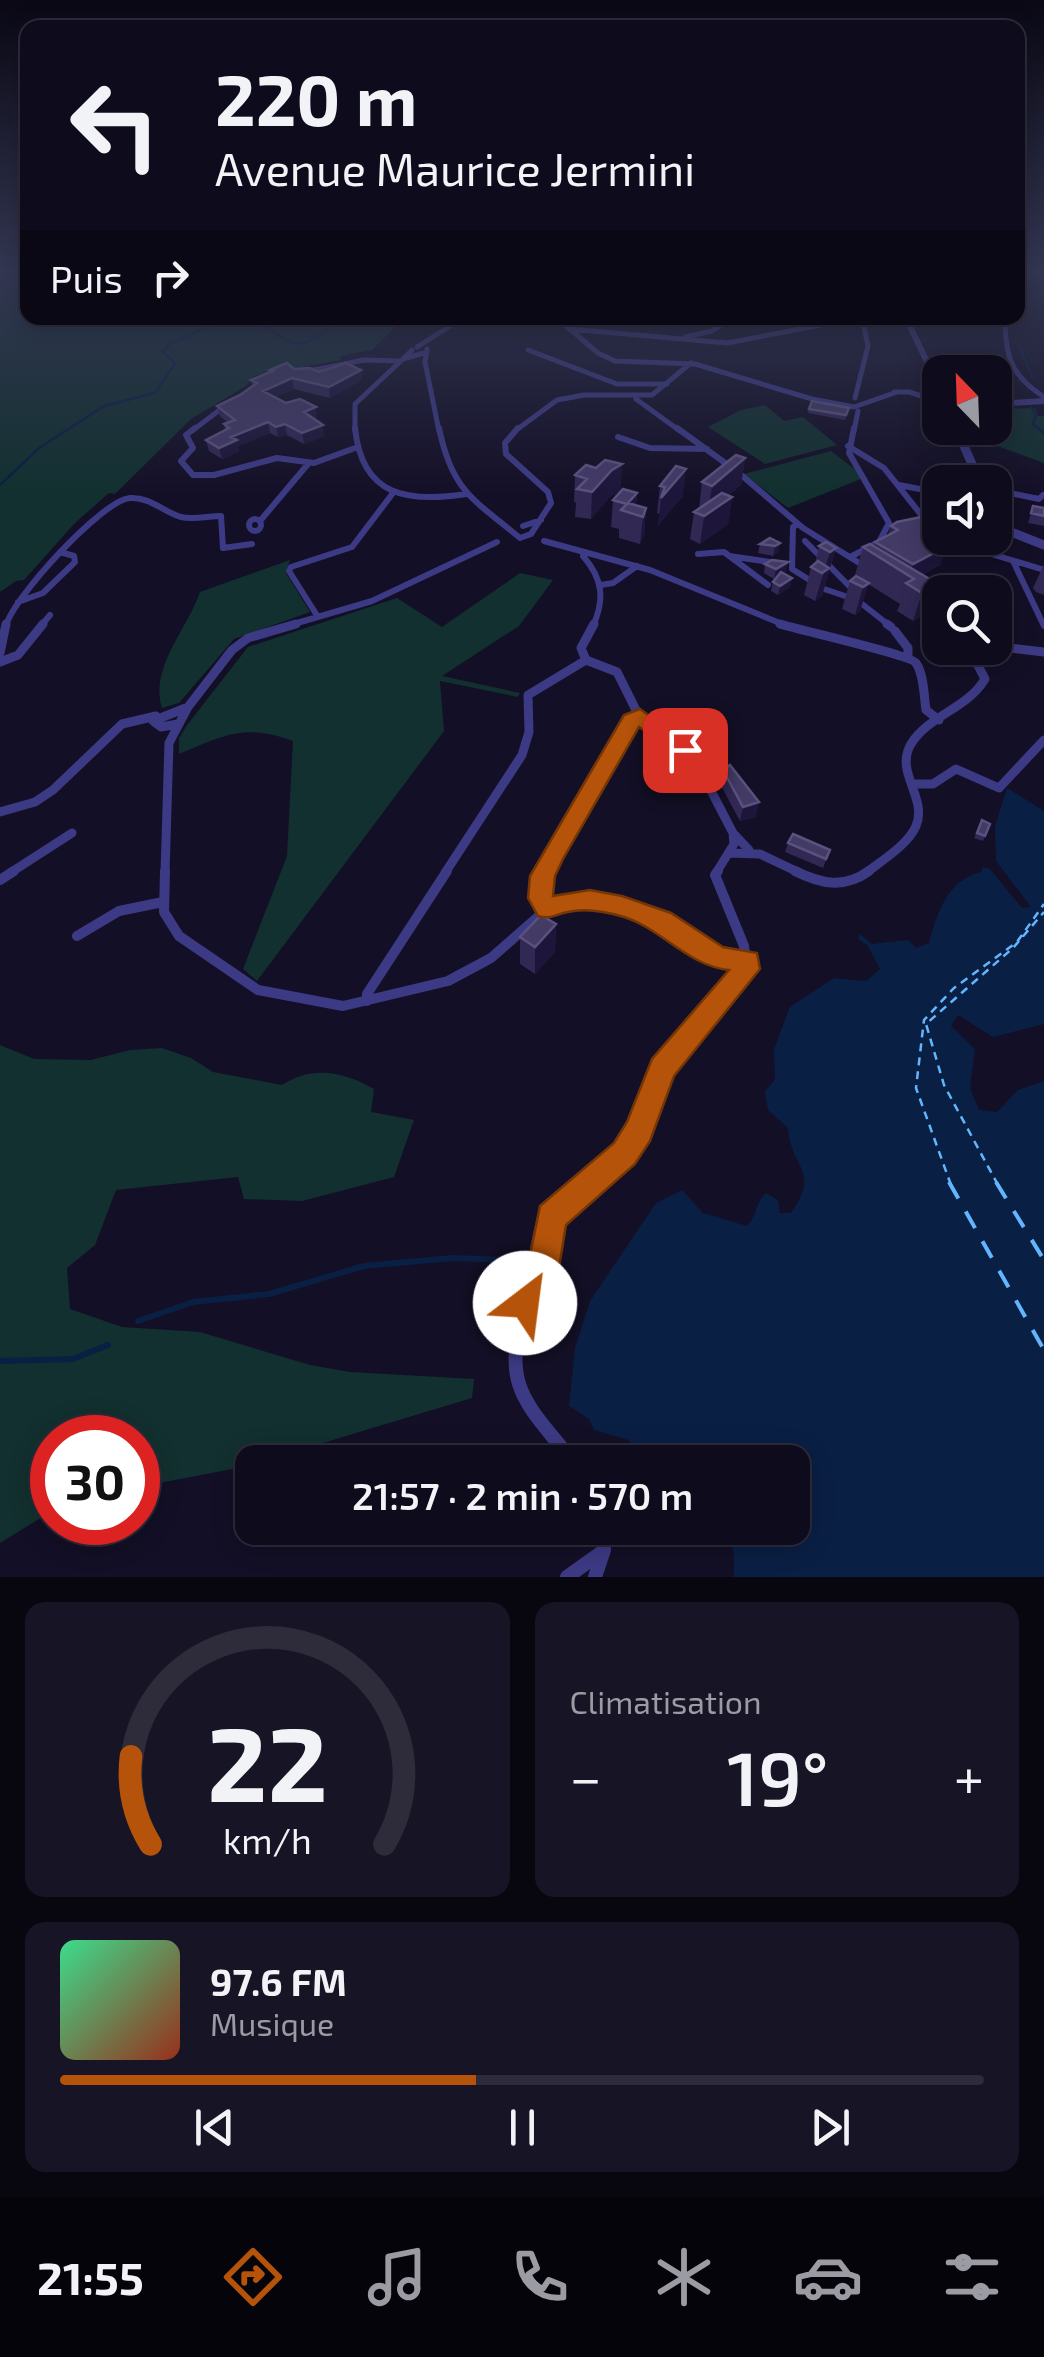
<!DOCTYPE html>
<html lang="fr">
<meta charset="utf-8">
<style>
body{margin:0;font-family:"Exo 2",sans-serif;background:#171425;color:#f1f3f6;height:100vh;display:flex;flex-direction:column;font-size:38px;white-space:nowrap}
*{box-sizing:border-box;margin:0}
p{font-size:32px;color:#9b9ba3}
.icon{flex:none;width:55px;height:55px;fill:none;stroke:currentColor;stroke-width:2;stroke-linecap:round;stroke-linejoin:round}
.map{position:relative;height:1577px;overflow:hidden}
.details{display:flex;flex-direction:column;gap:25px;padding:25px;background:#08060f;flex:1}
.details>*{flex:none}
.top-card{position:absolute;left:20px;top:20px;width:1005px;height:305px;border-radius:20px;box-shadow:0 5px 25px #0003,0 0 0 2px #2e2b3b;background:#0e0b1c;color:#f1f3f6;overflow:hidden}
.needle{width:65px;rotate:337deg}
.buttons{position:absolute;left:922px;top:355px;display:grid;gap:20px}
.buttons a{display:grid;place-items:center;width:90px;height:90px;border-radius:20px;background:#0e0b1c;box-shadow:0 5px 25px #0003,0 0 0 2px #2e2b3b;font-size:50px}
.speed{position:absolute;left:30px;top:1415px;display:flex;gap:20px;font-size:50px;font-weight:700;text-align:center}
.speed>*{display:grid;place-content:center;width:130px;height:130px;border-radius:50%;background:#0e0b1c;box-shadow:0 5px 25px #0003,0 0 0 2px #2e2b3b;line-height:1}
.speed .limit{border:15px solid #d22;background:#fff;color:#111}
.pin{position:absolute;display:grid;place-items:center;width:85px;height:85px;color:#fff;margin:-42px;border-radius:20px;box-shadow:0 5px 15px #0006}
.me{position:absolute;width:110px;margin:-55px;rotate:30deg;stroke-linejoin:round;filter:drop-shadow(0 0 8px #0008)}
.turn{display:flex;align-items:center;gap:35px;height:210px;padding:0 30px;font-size:45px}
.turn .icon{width:130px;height:130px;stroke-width:2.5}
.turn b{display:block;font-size:70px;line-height:85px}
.then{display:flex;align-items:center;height:95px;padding:0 30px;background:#0003;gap:20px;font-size:38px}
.big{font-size:75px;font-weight:600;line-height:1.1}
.details .widget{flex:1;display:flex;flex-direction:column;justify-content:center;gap:15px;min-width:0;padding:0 35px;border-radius:20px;background:#171425}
.details .dial{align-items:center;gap:0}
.dial svg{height:260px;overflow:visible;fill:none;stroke:#2e2b3b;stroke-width:7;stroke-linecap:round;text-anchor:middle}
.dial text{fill:#f1f3f6;stroke:none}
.song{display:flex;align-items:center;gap:30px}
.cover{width:120px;height:120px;border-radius:15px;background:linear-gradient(135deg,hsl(150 70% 55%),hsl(10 70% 35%))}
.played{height:10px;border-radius:5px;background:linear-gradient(90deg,#b45309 45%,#2e2b3b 45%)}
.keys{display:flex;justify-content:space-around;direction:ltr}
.heat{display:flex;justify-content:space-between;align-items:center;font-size:55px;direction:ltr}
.details .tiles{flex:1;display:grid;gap:25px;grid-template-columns:1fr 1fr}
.widget:last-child{grid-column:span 2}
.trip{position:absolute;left:235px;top:1445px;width:575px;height:100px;border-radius:20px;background:#0e0b1c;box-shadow:0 5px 25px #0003,0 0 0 2px #2e2b3b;font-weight:600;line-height:100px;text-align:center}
.tabs{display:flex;height:160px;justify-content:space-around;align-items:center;background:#06040b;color:#9b9ba3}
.tabs .icon{width:70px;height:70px}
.tabs .current{color:#b45309}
.tabs b{font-size:45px;color:#f1f3f6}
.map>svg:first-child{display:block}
.green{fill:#12302f}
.water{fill:#0a1f44}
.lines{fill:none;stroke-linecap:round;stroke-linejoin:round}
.stream-far1{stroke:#0a1f44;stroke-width:2.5}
.stream{stroke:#0a1f44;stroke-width:6}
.ferry-far1{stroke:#62b6ff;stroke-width:2.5;stroke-dasharray:8 6;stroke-linecap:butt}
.ferry{stroke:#62b6ff;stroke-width:4;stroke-dasharray:19 15;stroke-linecap:butt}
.minor-far4{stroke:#3d3a85;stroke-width:5}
.minor-far3{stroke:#3d3a85;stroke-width:6}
.minor-far2{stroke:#3d3a85;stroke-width:9}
.minor-far1{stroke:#3d3a85;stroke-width:10}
.minor{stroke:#3d3a85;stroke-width:14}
.tertiary-far1{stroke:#3d3a85;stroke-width:6}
.tertiary{stroke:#3d3a85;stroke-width:9}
.wall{fill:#312854}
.shaded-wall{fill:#1d163a}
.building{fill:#433a66;stroke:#5a527e;stroke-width:2.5}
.route{fill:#b45309;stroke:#753606;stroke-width:2.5}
</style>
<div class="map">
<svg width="1044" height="1577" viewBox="0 0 1044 1577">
<rect width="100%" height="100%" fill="#130f26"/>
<!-- green -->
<path class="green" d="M 0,274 L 27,274 L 28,318 L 405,318 L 372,350 L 340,356 L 341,360 L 254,376 L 246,386 L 191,419 L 115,494 L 109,493 L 75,523 L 24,580 L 16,581 L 0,592 Z
M 765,405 L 784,421 L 803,417 L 837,445 L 765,464 L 708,427 L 741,410 Z
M 1035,408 L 1038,416 L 1044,416 L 1044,463 L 984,441 L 962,428 L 995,428 L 995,409 Z
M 831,451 L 857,471 L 861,479 L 788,508 L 744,474 Z
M 290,560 L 286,573 L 310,612 L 234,639 L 179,703 L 162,708 C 149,668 188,628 200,592 Z
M 520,573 L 553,580 L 519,626 L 442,676 L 520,693 L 518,697 L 440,681 L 444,731 L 257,981 L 243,969 L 287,856 L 293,741 C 245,723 224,735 179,754 L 179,738 L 187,725 L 248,647 L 397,598 L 442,627 Z
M 0,1045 L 34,1059 L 91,1060 L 130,1050 L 162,1048 L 191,1058 L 213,1072 L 282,1085 C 313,1065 344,1072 374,1089 L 371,1112 L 414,1120 L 394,1177 L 302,1201 L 244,1199 L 238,1177 L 116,1190 L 95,1245 L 67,1268 L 70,1309 L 122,1327 L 200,1332 L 310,1365 L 350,1372 L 474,1379 L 472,1398 L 243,1467 L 138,1487 L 138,1438 L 52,1438 L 52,1511 L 0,1543 Z"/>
<!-- water -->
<path class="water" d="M 1007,788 L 1044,811 L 1044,1024 L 993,1037 L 958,1015 L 951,1026 L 975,1049 L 970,1088 L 979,1110 L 997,1112 L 1018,1090 L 1044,1081 L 1044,1577 L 734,1577 L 734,1553 L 723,1528 L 792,1528 L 792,1462 L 647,1462 L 645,1453 L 638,1453 L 628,1440 L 594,1430 L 589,1419 L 569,1406 L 575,1348 L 590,1301 L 656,1203 L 682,1190 L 703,1213 L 747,1226 C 757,1216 755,1203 766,1193 L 778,1200 L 780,1213 L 791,1213 C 821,1170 791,1169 788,1128 L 768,1110 L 765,1091 L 775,1080 L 774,1049 L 790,1007 L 834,978 L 866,981 L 880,969 L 868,946 L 858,939 L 860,934 L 872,944 L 908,940 L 916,948 L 929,943 C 937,914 946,881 981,872 L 983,867 L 990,869 L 1022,908 L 1031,907 L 996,861 L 995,826 Z"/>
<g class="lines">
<!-- stream-far1 -->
<path class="stream-far1" d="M 0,274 L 28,281
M 1011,318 L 1011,329
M 1019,346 L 1033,378
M 1031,407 L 1036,415 L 1033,424 L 1044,433
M 0,485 L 39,448 L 104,406 L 155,393 L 175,363 L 163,352 L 169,344 C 193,334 217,320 244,322 C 292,325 281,371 341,318"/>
<!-- stream -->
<path class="stream" d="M 138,1321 L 193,1302 L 269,1294 L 364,1266 L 452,1258 L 512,1260
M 0,1361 L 73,1359 L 108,1345"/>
<!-- ferry-far1 -->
<path class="ferry-far1" d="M 951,1185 L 916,1088 L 924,1020 L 954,988 L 1017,942 L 1044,904
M 998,1185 L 944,1085 L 926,1024 L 1013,948 L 1044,912"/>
<!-- ferry -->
<path class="ferry" d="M 949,1182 L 1044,1350
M 996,1182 L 1044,1260"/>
<!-- minor-far4 -->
<path class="minor-far4" d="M 557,318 L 598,353 L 615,361 L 695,364 L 812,399 L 854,407 L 897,392
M 1005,318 C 1005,356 1011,376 1044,397
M 570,329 L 727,343 L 858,318
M 685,337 L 712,331 L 732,318
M 417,347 L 463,318
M 427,349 L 425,362 L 439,431
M 412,350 L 403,359 L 427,352
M 528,350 L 617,384 L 667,384
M 304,372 L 364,360 L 400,361
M 894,392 L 909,392 L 940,402
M 855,398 L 868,346 L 862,318
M 636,399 L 680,431
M 192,431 L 226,405
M 355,431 L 355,404 L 403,359
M 515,431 L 557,400 L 584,395 L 652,395 L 691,363
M 854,431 L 858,411"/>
<!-- minor-far3 -->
<path class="minor-far3" d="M 195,428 L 186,435 L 193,448 L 181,461 L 193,475 L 214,475 L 277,458 L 314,463 L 355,448
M 355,428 C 362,497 408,503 467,494
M 439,428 C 452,491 473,499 520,538 L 531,534 L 551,503 L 548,492 L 506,454 L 505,443 L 518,428
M 677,428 L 739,473 L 803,528 L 869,569
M 618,437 L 650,448 L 707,449
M 848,446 L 884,468 L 930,526
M 899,485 L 940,493
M 995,490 L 1039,499 L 1043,495
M249 525a6 6 0 1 1 12 0a6 6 0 1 1-12 0Z
M 260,521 L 308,464
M 798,524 L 793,527 L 792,569 L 824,589 L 857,600
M 523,526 L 541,520
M 943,539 L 1044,570
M 544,541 L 650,570 L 787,626
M 805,541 L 856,593 L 857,600 L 890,626
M 698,554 L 724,552 L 768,585
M 583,556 C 603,579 605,599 593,626
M 729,556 L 777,563
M 850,557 L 879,542 L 889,523 L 849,453 L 854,428
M 1013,561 L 1044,626
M 601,585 L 613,583 L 637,566
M 922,598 L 940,611
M 18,602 L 43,593 L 75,562 L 74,556 L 60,552
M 318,617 L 289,571 L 291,567 L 352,547 L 393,493
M 6,626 C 12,599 102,500 130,498 C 151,497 163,512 181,517 C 193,520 209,516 221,516 L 223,548 L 252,544
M 41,626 L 50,615
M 287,626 L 372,601 L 497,542"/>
<!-- minor-far2 -->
<path class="minor-far2" d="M 780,624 C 799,630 911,655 916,663 C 924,674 924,697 926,710 L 939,720
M 887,624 L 891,627
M 895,631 L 908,648 L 908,656
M 1001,647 L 1044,652
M 0,653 L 6,624
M 586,660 L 581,648 L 594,624
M 586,660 L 617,672 L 639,716 L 695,760 L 733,833 L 749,850
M 0,662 L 18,655 L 43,624
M 188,707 L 232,650 L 248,638 L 296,624
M 913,784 L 933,784 L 956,769 L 999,788 L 1044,740
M 0,812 L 35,802 L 53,790 L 122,724 L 156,716
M 729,853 L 760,854 L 800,873
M 10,873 L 72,833
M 165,873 L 169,743 L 188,707 L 153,721 L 161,727 L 178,724
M 445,873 L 522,755 L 529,732 L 528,695 L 586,660
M 544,873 L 624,733 L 639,716
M 716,873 L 734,844 L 733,833
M 866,873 C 881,861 908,845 916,826 C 928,798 894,772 911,744 C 929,715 967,709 985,679 L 969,648"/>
<!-- minor-far1 -->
<path class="minor-far1" d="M 165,871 L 164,912 L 179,936 L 258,990 L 343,1006 L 448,981 L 491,958 L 547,909 L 567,902 L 622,906 L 662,920 L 692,944 L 719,958 L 748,961
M 545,871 L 541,898 L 547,909
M 795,871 C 821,884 844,889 869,871
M 0,880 L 14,871
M 77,936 L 119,911 L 163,902
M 367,1001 L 367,994 L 447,871
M 589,1185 L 625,1154 L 639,1130 L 662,1068 L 747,969 L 744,946 L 715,875 L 718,871"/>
<!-- minor -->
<path class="minor" d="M 551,1217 L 539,1292 L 524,1310 L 542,1226 L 546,1221 L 592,1182
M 524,1310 C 501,1389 527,1403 573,1462
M 567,1577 L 602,1552
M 595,1577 L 604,1550 L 603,1528"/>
<!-- tertiary-far1 -->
<path class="tertiary-far1" d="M 906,318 L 940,389
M 995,404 L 1044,401"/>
<!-- tertiary -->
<path class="tertiary" d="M 956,428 L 980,482
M 995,516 L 1006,530 L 1044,545"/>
</g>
<!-- wall -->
<path class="wall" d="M 294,369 L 319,372 L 361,370 L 362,380 L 330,398 L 294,389 L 275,397 L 317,417 L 314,419 L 324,436 L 304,444 L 287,435 L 278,437 L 270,433 L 238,446 L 239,451 L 222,459 L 209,451 L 206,440 L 225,430 L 224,424 L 228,423 L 220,416 L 217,406 L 240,395 L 252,386 L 251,380 L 270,372 L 270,370 Z
M 849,408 L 845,420 L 808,413 L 809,409 Z
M 745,458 L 741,485 L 729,495 L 732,497 L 728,524 L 700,544 L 690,539 L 694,512 L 699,509 L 702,482 Z
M 622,464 L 620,491 L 610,497 L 591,519 L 575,517 L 576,503 L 574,502 L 575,475 L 596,468 Z
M 660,486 L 683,496 L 658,525 L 660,514 L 657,513 Z
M 637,493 L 636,505 L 646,508 L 644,535 L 640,544 L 619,538 L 619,529 L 611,527 L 613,500 Z
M 1033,506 L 1044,508 L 1044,526 L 1028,523 Z
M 929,521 L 947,553 L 944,554 L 940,565 L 922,575 L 928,612 L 913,621 L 897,611 L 900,604 L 868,584 L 860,611 L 855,615 L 842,609 L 850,581 L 865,581 L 855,575 L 863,547 L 873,546 L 875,542 L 888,535 L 891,526 Z
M 780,543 L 778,552 L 773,556 L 758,553 L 760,544 Z
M 819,546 L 836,548 L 822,596 L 815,601 L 804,595 L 811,567 L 815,564 Z
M 765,564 L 786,571 L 783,573 L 792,578 L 790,587 L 778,595 L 771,591 L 773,582 L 778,577 L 774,579 L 764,573 Z
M 1044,564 L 1044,595 L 1036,592 L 1033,588 Z
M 723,770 L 756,817 L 740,821 L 720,784 Z
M 982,820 L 990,824 L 983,841 L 974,838 Z
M 788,843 L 830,850 L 823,868 L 785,852 Z
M 556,924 L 555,952 L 535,974 L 520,964 L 520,937 Z"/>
<!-- shaded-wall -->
<path class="shaded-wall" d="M 361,370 L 362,380 L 330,398 L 329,387 Z
M 292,378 L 294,389 L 265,401 L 263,391 Z
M 316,407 L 317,417 L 306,423 L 304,412 Z
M 268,422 L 270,433 L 238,446 L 239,451 L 222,459 L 219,448 L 231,437 Z
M 285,424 L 287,435 L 278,437 L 276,427 Z
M 323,425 L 324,436 L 304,444 L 302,433 Z
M 745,458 L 741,485 L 708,513 L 712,486 Z
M 622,464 L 620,491 L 610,497 L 591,519 L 592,492 L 612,470 Z
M 686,469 L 683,496 L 658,525 L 661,498 Z
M 637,493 L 635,514 L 628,503 Z
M 732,497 L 728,524 L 700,544 L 704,516 Z
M 646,508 L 644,535 L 640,544 L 643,517 Z
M 947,538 L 952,538 L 940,565 L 914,579 L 909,576 L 913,564 Z
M 780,543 L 778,552 L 773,556 L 775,546 Z
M 836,548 L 822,596 L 815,601 L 830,552 Z
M 788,562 L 786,571 L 774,579 L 776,569 Z
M 792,578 L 790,587 L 778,595 L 780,586 Z
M 869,583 L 860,611 L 855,615 L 863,587 Z
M 938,584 L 928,612 L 913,621 L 922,593 Z
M 759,802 L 756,817 L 740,821 L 743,807 Z
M 556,924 L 555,952 L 535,974 L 535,947 Z"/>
<!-- building -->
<path class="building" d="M 287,363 L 294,369 L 310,368 L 319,372 L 346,363 L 361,370 L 329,387 L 292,378 L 263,391 L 286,403 L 300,399 L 316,407 L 304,412 L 323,425 L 302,433 L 285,424 L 276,427 L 268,422 L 231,437 L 237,440 L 219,448 L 206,440 L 229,428 L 224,424 L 235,420 L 217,406 L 240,395 L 257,383 L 251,380 L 273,371 L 270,370 Z
M 812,401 L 849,408 L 846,415 L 809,409 Z
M 736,455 L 745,458 L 712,486 L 702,482 Z
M 605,460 L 622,464 L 612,470 L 592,492 L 577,489 L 587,479 L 575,475 L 586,465 L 596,468 Z
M 676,466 L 686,469 L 661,498 L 665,487 L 660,486 Z
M 623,489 L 637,493 L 628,503 L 646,508 L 643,517 L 621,510 L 627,504 L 613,500 Z
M 722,493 L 732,497 L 704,516 L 694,512 Z
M 1033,506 L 1044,508 L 1044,516 L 1031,513 Z
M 931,515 L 929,521 L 940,527 L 940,538 L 947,538 L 946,538 L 947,546 L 913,564 L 875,542 L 898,530 L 891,526 L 897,522 Z
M 770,538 L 780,543 L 775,546 L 760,544 Z
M 826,542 L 836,548 L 830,552 L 819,546 Z
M 870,544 L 938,584 L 922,593 L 906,583 L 914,579 L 863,547 Z
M 772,560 L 788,562 L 776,569 L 765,564 Z
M 818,561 L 829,568 L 822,573 L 811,567 Z
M 781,572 L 792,578 L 780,586 L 773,582 Z
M 856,576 L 869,583 L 863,587 L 850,581 Z
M 730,765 L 759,802 L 743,807 L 723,770 Z
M 982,820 L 990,824 L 985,836 L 977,833 Z
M 793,834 L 830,850 L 826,859 L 788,843 Z
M 541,915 L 556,924 L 535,947 L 520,937 Z"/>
<!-- sky -->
<linearGradient id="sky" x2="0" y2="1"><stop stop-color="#0a0815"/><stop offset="0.55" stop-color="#333752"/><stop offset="1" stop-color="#333752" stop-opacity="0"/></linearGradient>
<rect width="1044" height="495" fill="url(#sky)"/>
<!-- route -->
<path class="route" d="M 640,709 L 696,750 L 685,757 L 639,727 L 563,859 L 555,876 L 553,896 L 590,890 L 622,896 L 671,913 L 723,947 L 757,953 L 760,969 L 674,1076 L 650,1141 L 635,1164 L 566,1225 L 555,1292 L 536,1322 L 524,1327 L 512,1322 L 508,1310 L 513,1291 L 524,1285 L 540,1206 L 614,1143 L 627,1122 L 652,1059 L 729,970 C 688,966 662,929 624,917 C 607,912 586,908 568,912 C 556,914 551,920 538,916 L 528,898 L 530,876 L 624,715 Z"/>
</svg>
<div class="buttons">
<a><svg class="needle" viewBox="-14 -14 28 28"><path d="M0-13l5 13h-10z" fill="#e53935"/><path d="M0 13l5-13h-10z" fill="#9b9ba3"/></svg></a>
<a><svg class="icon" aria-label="sound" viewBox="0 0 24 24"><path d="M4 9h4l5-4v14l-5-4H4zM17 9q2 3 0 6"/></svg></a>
<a><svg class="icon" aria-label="search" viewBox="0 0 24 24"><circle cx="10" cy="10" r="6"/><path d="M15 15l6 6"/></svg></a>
</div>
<div class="speed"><div class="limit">30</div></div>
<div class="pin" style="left:685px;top:750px;background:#d93025"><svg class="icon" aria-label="arrive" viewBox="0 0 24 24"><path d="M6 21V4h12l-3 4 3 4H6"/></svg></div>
<svg class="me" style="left:525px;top:1303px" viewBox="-20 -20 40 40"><circle r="19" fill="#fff"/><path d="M0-13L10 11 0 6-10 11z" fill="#b45309"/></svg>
<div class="trip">21:57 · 2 min · 570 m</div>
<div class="top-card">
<div class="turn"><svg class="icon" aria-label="left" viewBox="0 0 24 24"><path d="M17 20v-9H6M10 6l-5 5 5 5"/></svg><div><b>220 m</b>Avenue Maurice Jermini</div></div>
<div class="then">Puis<svg class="icon" aria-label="right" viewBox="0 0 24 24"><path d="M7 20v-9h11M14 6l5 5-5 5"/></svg></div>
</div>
</div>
<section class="details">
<div class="tiles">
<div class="widget dial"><svg viewBox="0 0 100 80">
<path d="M14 69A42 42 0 1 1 86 69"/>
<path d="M14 69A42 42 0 0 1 8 42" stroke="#b45309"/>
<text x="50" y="56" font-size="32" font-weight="700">22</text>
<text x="50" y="72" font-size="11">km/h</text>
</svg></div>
<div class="widget"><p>Climatisation</p>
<div class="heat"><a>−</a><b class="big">19°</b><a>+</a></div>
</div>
<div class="widget">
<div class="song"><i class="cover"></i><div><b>97.6 FM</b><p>Musique</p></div></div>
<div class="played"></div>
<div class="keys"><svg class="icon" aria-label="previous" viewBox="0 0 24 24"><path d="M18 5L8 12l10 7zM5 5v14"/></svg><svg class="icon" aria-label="pause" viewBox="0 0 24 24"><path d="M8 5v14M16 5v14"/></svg><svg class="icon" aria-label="next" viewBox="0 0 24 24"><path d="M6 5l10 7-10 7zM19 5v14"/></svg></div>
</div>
</div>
</section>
<nav class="tabs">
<b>21:55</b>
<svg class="icon current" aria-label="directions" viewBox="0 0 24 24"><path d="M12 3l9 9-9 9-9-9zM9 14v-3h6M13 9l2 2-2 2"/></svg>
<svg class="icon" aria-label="music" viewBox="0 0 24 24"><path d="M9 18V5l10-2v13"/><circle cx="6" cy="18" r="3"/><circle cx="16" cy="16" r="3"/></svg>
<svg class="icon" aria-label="phone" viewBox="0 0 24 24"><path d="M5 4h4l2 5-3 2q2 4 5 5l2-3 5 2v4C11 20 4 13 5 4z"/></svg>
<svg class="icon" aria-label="climate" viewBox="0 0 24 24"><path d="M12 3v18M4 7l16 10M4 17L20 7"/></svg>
<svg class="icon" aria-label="car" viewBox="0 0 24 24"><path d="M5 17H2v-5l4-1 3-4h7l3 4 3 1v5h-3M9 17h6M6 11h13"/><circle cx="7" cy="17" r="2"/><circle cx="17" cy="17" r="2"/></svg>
<svg class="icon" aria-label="filters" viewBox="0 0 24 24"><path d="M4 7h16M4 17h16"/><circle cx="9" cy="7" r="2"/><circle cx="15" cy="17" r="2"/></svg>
</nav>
